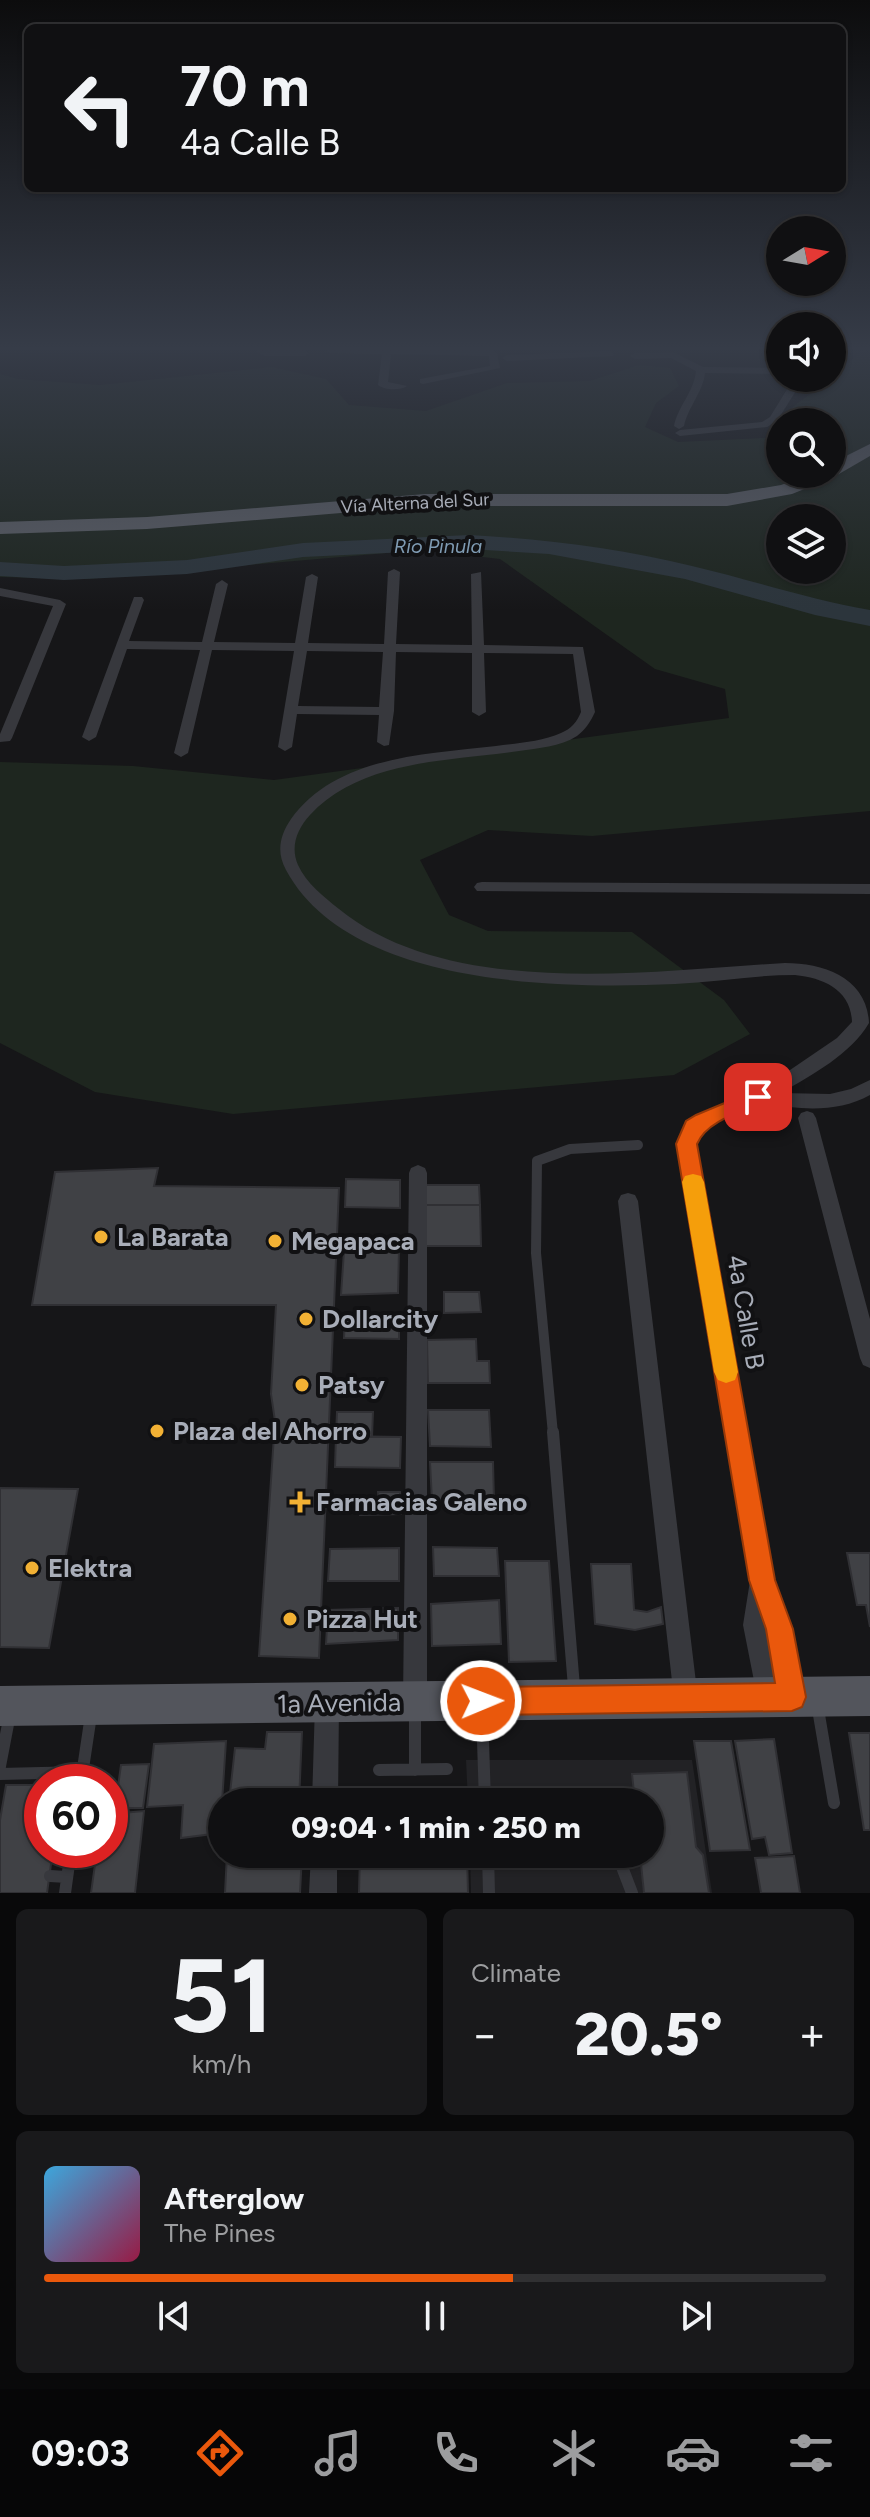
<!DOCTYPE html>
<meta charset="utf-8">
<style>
body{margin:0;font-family:Figtree,sans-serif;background:#19191b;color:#f1f3f6;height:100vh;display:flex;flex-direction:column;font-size:30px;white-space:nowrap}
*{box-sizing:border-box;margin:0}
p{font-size:26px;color:#9c9d9f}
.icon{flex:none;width:44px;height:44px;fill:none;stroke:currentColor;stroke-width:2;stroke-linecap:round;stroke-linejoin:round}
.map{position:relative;height:1893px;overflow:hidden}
.sheet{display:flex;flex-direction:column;gap:16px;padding:16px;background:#09090a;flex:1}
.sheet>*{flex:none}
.hud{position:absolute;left:24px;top:24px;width:822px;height:168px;border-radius:12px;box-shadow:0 2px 6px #0004,0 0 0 2px #303032;background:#101012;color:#f1f3f6;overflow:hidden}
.needle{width:52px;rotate:79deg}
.fabs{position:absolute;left:766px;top:216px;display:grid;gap:16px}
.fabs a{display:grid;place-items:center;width:80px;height:80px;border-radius:50%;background:#101012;box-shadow:0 2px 6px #0004,0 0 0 2px #303032;font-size:40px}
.speed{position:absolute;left:24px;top:1764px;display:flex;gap:16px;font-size:40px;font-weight:700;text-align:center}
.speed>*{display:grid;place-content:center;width:104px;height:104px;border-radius:50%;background:#101012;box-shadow:0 2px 6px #0004,0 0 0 2px #303032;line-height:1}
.speed .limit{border:12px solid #d22;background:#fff;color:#111}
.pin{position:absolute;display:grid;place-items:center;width:68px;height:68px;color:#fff;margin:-34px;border-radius:16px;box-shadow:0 4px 12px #0006}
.me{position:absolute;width:88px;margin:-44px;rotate:89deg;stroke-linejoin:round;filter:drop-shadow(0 0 6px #0008)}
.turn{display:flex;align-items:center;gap:28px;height:168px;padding:0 24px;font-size:36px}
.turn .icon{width:104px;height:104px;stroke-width:2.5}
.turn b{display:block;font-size:56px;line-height:68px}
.big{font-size:60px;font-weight:800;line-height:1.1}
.sheet .widget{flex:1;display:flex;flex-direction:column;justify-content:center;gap:12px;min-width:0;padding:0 28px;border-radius:12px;background:#19191b}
.sheet .dial{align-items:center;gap:0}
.dial b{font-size:104px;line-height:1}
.song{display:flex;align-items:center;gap:24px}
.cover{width:96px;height:96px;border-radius:12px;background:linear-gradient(135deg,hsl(200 70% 55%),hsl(340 70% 35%))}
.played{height:8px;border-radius:4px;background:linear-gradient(90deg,#ea580c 60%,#303032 60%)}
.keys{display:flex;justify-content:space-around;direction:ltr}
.heat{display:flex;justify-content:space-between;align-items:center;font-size:44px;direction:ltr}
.sheet .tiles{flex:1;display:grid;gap:16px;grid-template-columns:1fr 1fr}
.widget:last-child{grid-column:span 2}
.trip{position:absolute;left:208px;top:1788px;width:456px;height:80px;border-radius:40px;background:#101012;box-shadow:0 2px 6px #0004,0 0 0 2px #303032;font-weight:800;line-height:80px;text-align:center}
.dock{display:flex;height:128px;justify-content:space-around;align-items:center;background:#060607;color:#9c9d9f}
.dock .icon{width:56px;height:56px}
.dock .on{color:#ea580c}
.dock b{font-size:36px;color:#f1f3f6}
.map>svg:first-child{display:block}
.built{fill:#222225}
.green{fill:#1e261f;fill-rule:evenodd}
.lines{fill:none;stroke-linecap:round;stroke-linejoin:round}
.river{fill:#2c353c;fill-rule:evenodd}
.building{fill:#404145;stroke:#303034;stroke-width:2}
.service-far1{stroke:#37383d;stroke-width:10}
.service{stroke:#37383d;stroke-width:12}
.minor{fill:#37383d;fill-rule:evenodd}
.primary{fill:#53555c;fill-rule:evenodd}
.trunk{fill:#5b5e65;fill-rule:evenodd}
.route{fill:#ea580c;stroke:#983908;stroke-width:2}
.slow{fill:#f59e0b}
.poi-dot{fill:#f2b134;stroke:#111113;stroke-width:3}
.labels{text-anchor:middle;stroke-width:8;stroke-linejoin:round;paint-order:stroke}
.far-street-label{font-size:18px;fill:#a8adb8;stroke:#111113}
.far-water-label{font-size:20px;font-style:italic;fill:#7f9bb3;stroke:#111113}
.near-poi-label{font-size:26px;font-weight:bold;fill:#a8adb8;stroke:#111113;text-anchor:start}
.near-street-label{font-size:26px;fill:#a8adb8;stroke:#111113}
</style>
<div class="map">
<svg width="870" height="1893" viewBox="0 0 870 1893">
<rect width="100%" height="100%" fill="#161618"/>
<!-- built -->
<path class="built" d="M 466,1760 L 692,1760 L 712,1893 L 471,1893 L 470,1854 L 650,1854 L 650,1802 L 468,1802 Z"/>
<!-- green -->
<path class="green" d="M 867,346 L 870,346 L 870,811 L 592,836 L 488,830 L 420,860 L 449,915 L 488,931 L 632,932 L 724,1000 L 750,1034 L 674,1075 L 233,1114 L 95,1092 L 0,1043 L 0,762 L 133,766 L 274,780 L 729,718 L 725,689 L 655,669 L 500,559 L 422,550 L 87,579 L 0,577 L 0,374 L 18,379 L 100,385 L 272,367 L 326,379 L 349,405 L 426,411 L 507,383 L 590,381 L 639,365 L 670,368 L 679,386 L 656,403 L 645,427 L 678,442 L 766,438 L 780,422 L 780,474 L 832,474 L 832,422 L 780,422 L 795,405 L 829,381 ZM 780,518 L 832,518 L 832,570 L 780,570 Z"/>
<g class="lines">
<!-- river -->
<path class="river" d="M 469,535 C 544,539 619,548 692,566 C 752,580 810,600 870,610 L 870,626 L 815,615 L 685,579 L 549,554 L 469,549 L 303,557 L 187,574 L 64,580 L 0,576 L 0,562 L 64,566 L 187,560 L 303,543 Z"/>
</g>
<!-- building -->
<path class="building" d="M 158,1168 L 154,1186 L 339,1188 L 319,1658 L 259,1656 L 275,1421 L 271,1394 L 276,1305 L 32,1305 L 55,1172 Z
M 346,1179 L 400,1180 L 400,1208 L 345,1207 Z
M 424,1185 L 479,1185 L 480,1205 L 425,1205 Z
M 425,1205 L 480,1205 L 481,1246 L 426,1246 Z
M 399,1249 L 398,1293 L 341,1295 L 344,1251 Z
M 444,1292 L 479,1292 L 481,1312 L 444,1313 Z
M 399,1315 L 399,1339 L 344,1338 L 345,1317 Z
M 476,1339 L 477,1361 L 489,1361 L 490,1383 L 428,1383 L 427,1340 Z
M 428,1410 L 489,1410 L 491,1447 L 430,1446 Z
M 337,1412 L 373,1412 L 372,1437 L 336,1436 Z
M 336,1436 L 401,1437 L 400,1468 L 335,1467 Z
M 430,1462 L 493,1462 L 494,1501 L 432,1501 Z
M 0,1488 L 78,1489 L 49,1648 L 0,1647 Z
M 378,1492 L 400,1492 L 401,1514 L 360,1515 L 354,1503 L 379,1504 Z
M 433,1547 L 497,1548 L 499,1576 L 434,1576 Z
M 399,1548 L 399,1581 L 328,1581 L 330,1549 Z
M 847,1553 L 870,1553 L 870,1627 L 866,1605 L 857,1605 Z
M 505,1561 L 549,1561 L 556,1661 L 509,1662 Z
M 591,1564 L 631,1564 L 634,1610 L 647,1612 L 661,1607 L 663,1624 L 635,1630 L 595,1624 Z
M 499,1600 L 501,1644 L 432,1646 L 431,1604 Z
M 398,1608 L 398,1640 L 326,1644 L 328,1610 Z
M 267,1732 L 302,1732 L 299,1802 L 229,1802 L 235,1748 L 265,1749 Z
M 849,1733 L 870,1733 L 870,1830 L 864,1830 Z
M 774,1739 L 792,1853 L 769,1855 L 765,1837 L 752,1839 L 735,1741 Z
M 226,1741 L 220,1833 L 181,1838 L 183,1805 L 147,1807 L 154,1744 Z
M 694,1741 L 731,1741 L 750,1850 L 710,1851 Z
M 149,1764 L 143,1808 L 115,1808 L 121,1765 Z
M 687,1772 L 696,1847 L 703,1855 L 709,1893 L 644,1893 L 640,1854 L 650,1854 L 650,1802 L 635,1802 L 632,1774 Z
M 6,1785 L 42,1785 L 42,1850 L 53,1850 L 47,1893 L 0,1893 L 0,1820 Z
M 144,1811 L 135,1893 L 91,1893 L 97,1850 L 110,1850 L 110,1814 Z
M 227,1854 L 302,1854 L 300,1893 L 225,1893 Z
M 360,1854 L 467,1854 L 468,1893 L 359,1893 Z
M 794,1856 L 800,1893 L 761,1893 L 755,1858 Z"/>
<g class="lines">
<!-- service-far1 -->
<path class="service-far1" d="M 553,1434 L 536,1253 L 537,1161 L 570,1149 L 638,1145"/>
<!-- service -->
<path class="service" d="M 553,1432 L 574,1687
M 818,1709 L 834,1803
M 415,1710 L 415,1770
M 482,1710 L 485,1802
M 0,1766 L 9,1719
M 379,1770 L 447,1769
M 0,1774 L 83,1772
M 81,1782 L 91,1715
M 488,1854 L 489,1893
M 617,1854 L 632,1893
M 50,1876 L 67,1877
M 65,1893 L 71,1850"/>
<!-- minor -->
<path class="minor" d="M 256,346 L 264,346 L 267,350 L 305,350 L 309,353 L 305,356 L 265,356 L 257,352 Z
M 383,346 L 493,350 L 497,353 L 500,368 L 423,384 L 420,383 L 420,379 L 490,366 L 489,356 L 391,354 L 388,382 L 407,386 C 400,391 384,390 378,385 L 382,354 L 329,353 L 325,350 L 329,347 Z
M 674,346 L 780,346 L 780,350 L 678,349 Z
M 845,346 L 857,346 L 832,360 L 832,353 Z
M 610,351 L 614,354 L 613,356 L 507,361 L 502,358 L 507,355 Z
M 673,352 L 703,367 L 780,368 L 780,374 L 705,373 C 703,392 688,407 684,426 L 679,429 L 674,426 C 678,406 694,392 696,371 L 671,358 L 635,359 L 630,356 L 635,353 Z
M 794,378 L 804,378 L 777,421 L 767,427 L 680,436 L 675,433 L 680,430 L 762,422 L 770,417 Z
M 394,569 L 400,572 L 396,644 L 472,645 L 471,574 L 481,572 L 484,645 L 583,647 L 595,712 C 591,721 585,730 577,736 C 560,747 538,748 519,751 C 475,757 430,759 387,771 C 358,779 330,793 310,815 C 297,829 290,847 298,865 C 306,883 324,897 339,909 C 451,1000 651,971 785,963 C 824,963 867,978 869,1023 C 851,1054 812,1075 781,1093 L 830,1094 L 851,1089 L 870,1080 L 870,1095 C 845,1109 817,1110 789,1107 C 779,1107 767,1103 757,1105 C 736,1109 703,1122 695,1144 L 774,1580 L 791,1629 L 804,1697 L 801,1706 L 792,1709 L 783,1706 L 780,1699 L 778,1705 L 769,1708 L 760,1705 L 757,1696 L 743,1625 L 750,1581 L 677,1144 L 683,1129 L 698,1114 L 749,1093 L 790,1070 L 837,1038 L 852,1022 C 851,990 824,978 795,975 C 755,975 715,982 675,984 C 560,989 349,987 286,870 C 276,852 280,835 291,819 C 336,756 427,754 496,746 C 517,743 541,742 561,733 C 571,729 577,722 581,712 L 573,654 L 484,653 L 486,712 L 479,716 L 472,712 L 472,653 L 396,652 L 394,711 L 389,745 L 384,746 L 377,742 L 379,715 L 297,714 L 292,747 L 285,751 L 278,747 L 294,651 L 212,650 L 188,753 L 181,757 L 174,753 L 200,650 L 127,649 L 96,737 L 89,741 L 82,737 L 134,597 L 142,597 L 144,600 L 129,641 L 202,642 L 216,584 L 222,580 L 228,584 L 214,642 L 295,643 L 306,577 L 312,574 L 318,577 L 308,643 L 384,644 L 388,572 ZM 307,651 L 383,652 L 379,707 L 298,706 Z
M 0,588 L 60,600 L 66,604 L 12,738 L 10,741 L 0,742 L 0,734 L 53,606 L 0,596 Z
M 482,882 L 870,884 L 870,894 L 477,891 L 474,887 L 477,883 Z
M 807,1111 L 813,1113 L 816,1118 L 870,1319 L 870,1368 L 863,1365 L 860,1358 L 798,1118 L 801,1113 Z
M 418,1165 L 425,1168 L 427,1173 L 427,1700 L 424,1709 L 415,1712 L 406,1709 L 403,1700 L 409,1173 L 411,1168 Z
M 628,1193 L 635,1195 L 638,1201 L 698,1699 L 695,1708 L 686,1711 L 677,1708 L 674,1699 L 618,1201 L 621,1195 Z
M 327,1692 L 336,1695 L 339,1704 L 338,1802 L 312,1802 L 315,1704 L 318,1695 Z
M 311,1854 L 337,1854 L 337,1893 L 309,1893 Z"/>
<!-- primary -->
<path class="primary" d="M 870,1676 L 870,1716 L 0,1726 L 0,1686 Z"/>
<!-- trunk -->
<path class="trunk" d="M 870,444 L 870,456 L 832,478 L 792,494 L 727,506 L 425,506 L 147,529 L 0,534 L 0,522 L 147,517 L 425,494 L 727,494 L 781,485 L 810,474 L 832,474 L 832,463 Z"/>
</g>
<!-- sky -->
<linearGradient id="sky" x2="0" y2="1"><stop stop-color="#0c0c0d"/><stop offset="0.57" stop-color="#363c48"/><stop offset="1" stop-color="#363c48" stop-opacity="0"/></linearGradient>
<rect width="870" height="611" fill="url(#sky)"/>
<!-- route -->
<path class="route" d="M 758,1089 L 765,1091 L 768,1097 L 765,1102 C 742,1112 707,1120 697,1144 L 775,1580 L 793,1629 L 806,1697 L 802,1707 L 792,1711 L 481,1715 L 471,1711 L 467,1701 L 471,1691 L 481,1687 L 775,1683 L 766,1629 L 749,1580 L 676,1144 L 686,1121 L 696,1115 Z"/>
<!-- slow -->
<path class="slow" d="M 693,1174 L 701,1176 L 704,1182 L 738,1372 L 735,1380 L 726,1383 L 718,1380 L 714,1372 L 682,1182 L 685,1176 Z"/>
<!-- markers -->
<g class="poi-dot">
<circle cx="101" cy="1237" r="8"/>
<circle cx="275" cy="1241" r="8"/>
<circle cx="306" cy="1319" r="8"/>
<circle cx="302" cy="1385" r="8"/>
<circle cx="157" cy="1431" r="8"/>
<path d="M296 1490h8v8h8v8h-8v8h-8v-8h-8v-8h8z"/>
<circle cx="32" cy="1568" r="8"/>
<circle cx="290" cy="1619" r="8"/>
</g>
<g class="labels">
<!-- far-street labels -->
<g class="far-street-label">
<text transform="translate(415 503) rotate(-3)" y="6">Vía Alterna del Sur</text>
</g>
<!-- far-water labels -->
<g class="far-water-label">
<text x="438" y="553">Río Pinula</text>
</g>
<!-- near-poi labels -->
<g class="near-poi-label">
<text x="117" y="1246">La Barata</text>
<text x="291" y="1250">Megapaca</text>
<text x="322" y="1328">Dollarcity</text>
<text x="318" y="1394">Patsy</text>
<text x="173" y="1440">Plaza del Ahorro</text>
<text x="316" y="1511">Farmacias Galeno</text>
<text x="48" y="1577">Elektra</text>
<text x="306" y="1628">Pizza Hut</text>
</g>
<!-- near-street labels -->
<g class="near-street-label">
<text transform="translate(746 1312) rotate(80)" y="9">4a Calle B</text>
<text transform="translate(339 1703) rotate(-1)" y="9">1a Avenida</text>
</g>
</g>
</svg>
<div class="fabs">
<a><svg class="needle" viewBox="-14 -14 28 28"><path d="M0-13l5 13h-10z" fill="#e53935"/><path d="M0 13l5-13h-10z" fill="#9c9d9f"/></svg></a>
<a><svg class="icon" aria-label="sound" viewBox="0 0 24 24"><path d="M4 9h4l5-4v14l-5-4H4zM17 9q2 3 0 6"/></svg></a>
<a><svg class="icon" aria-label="search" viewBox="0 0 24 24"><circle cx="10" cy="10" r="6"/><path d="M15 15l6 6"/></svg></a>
<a><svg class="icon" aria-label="layers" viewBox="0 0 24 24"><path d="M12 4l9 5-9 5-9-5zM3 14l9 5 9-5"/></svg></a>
</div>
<div class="speed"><div class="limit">60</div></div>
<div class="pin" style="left:758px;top:1097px;background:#d93025"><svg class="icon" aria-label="arrive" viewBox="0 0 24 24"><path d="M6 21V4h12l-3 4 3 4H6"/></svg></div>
<svg class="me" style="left:481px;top:1701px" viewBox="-20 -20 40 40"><circle r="17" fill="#ea580c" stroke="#fff" stroke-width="3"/><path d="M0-11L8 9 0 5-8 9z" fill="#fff"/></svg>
<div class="trip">09:04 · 1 min · 250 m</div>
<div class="hud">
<div class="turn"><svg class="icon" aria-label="left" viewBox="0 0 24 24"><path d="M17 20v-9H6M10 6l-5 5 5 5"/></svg><div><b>70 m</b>4a Calle B</div></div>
</div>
</div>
<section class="sheet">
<div class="tiles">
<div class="widget dial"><b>51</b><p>km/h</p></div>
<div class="widget"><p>Climate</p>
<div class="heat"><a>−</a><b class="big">20.5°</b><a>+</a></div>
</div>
<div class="widget">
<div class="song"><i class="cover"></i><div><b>Afterglow</b><p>The Pines</p></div></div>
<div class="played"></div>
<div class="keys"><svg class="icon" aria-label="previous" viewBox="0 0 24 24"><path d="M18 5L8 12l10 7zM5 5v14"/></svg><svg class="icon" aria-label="pause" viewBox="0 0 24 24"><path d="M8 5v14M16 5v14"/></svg><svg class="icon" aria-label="next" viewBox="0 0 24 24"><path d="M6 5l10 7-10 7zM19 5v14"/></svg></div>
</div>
</div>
</section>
<nav class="dock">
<b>09:03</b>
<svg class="icon on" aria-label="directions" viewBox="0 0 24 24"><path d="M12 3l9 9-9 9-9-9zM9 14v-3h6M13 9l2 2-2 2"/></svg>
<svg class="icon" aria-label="music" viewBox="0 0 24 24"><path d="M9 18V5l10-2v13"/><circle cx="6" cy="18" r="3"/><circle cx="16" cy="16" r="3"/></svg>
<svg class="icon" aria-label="phone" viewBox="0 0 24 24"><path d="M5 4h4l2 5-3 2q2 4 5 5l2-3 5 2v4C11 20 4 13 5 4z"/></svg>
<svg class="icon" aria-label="climate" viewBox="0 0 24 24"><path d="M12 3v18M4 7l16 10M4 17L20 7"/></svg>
<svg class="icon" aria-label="car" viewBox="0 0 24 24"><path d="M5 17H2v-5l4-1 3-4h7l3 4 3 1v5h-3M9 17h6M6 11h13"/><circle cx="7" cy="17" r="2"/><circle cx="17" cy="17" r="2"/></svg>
<svg class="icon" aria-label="filters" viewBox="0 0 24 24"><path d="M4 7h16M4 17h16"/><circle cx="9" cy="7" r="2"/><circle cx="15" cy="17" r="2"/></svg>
</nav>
